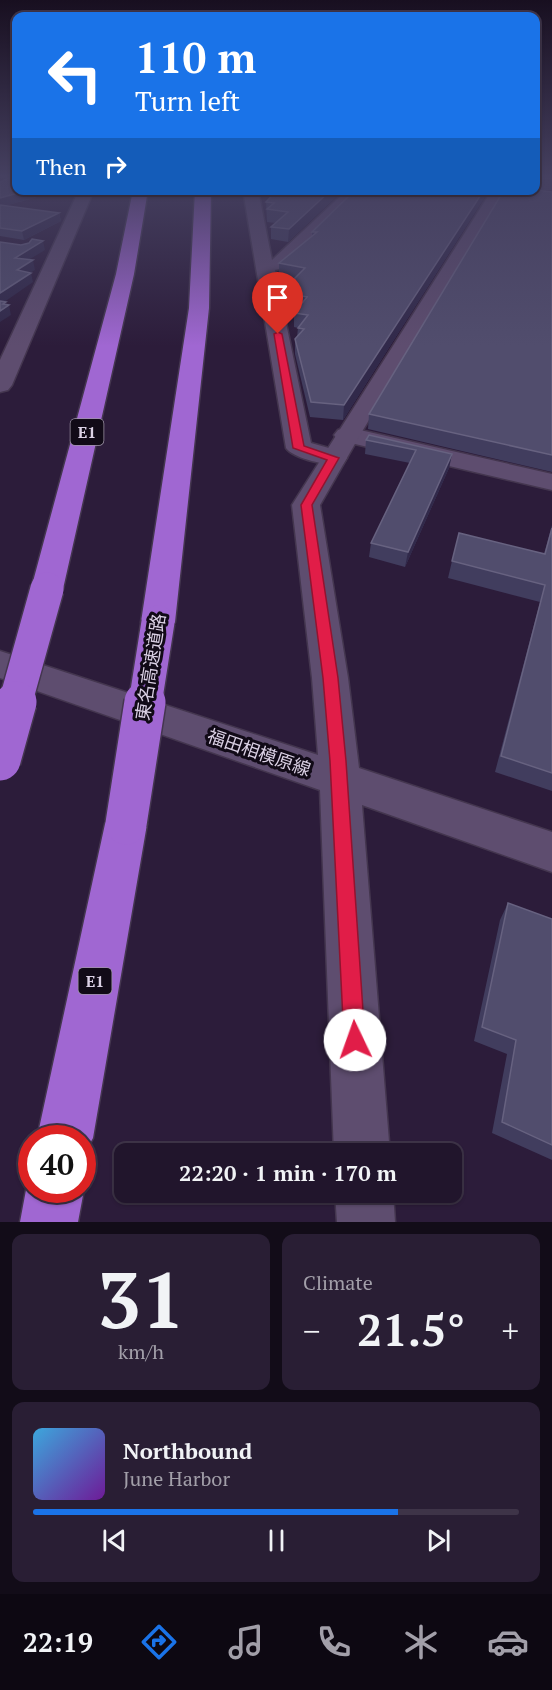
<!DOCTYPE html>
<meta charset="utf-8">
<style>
body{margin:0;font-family:"PT Serif","Noto Sans JP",serif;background:#291e34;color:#f1f3f6;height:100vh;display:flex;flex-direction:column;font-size:22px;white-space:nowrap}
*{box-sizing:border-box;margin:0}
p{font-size:20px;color:#a29fa9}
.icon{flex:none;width:33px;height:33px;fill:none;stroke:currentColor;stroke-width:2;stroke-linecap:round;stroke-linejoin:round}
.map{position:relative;height:1222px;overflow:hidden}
.drawer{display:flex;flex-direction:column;gap:12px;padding:12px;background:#120c18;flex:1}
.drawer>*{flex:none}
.top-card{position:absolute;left:12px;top:12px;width:528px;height:183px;border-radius:12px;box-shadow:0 2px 4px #0004,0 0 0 2px #3e3448;background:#1a73e8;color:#fff;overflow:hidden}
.speed{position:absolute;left:18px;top:1125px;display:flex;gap:12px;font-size:30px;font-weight:700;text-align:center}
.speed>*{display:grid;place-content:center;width:78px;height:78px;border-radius:50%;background:#21152c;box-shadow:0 2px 4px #0004,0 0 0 2px #3e3448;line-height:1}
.speed .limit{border:9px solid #d22;background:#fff;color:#111}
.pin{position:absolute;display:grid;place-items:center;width:51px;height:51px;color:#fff;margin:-62px -26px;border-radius:50% 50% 50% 0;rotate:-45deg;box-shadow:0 0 6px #0007}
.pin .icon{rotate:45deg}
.me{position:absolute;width:66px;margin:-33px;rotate:357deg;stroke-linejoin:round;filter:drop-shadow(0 0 4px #0008)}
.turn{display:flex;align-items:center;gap:21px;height:126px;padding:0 24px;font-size:27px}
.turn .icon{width:78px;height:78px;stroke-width:2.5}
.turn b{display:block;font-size:42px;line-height:51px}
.then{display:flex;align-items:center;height:57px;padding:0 24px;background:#0003;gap:12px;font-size:22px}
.big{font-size:45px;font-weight:600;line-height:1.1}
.drawer .tile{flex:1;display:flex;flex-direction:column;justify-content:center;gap:9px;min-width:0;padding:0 21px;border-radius:12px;background:#291e34}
.drawer .dial{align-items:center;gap:0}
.dial b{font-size:78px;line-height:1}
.song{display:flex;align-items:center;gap:18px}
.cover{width:72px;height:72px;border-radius:9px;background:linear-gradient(135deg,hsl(200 70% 55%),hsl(280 70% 35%))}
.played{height:6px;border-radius:3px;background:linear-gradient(90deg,#1a73e8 75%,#3e3448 75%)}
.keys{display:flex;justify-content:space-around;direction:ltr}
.heat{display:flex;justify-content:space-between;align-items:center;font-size:33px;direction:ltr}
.drawer .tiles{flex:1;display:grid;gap:12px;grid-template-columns:1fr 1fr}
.tile:last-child{grid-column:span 2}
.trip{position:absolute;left:114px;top:1143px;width:348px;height:60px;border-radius:12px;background:#21152c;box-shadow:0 2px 4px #0004,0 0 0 2px #3e3448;font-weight:600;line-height:60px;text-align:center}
.tabs{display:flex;height:96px;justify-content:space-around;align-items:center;background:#0d0812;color:#a29fa9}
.tabs .icon{width:42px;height:42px}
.tabs .on{color:#1a73e8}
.tabs b{font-size:27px;color:#f1f3f6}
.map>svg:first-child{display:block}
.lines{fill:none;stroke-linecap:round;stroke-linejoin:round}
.minor-casing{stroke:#44364f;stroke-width:3}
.tertiary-casing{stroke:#44364f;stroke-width:3}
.motorway-casing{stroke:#44364f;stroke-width:3}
.minor{fill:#5e4d6f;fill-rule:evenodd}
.tertiary{fill:#5e4d6f;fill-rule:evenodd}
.motorway{fill:#a067d2;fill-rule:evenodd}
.motorway-bridge-far1-casing{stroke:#44364f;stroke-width:36;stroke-linecap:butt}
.motorway-bridge-casing{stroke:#44364f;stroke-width:44;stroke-linecap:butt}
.motorway-bridge-far1{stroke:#a067d2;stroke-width:33}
.motorway-bridge{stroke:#a067d2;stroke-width:41}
.wall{fill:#413d5e}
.shaded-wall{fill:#31294a}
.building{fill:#514d6d;stroke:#676280;stroke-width:1.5}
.route{fill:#e11d48;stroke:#92132f;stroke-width:1.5}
.labels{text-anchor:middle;stroke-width:6;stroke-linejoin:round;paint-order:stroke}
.shield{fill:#110a17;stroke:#9e95a7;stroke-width:1.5}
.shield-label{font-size:16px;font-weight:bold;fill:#dbd1e5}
.street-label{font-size:18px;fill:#dbd1e5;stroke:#110a17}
</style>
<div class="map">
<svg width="552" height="1222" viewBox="0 0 552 1222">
<rect width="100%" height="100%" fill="#2c1c3a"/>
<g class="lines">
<!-- minor casing -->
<g class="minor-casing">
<path id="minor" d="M 79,190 L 94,190 L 12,385 L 8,390 L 0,392 L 0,360 Z
M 243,190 L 258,190 L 272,260 L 347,190 L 363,190 L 285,268 L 275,270 L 311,443 L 343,452 L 347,458 L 343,464 C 331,467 294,459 286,448 Z
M 347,427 L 552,474 L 552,490 L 338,440 L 334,435 L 338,430 Z"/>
</g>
<!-- tertiary casing -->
<g class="tertiary-casing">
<path id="tertiary" d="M 492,190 L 507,190 L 360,435 L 320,505 L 348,678 L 359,768 L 552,832 L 552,872 L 362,805 L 390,1154 L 334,1154 L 320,790 L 0,678 L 0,651 L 318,755 L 312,678 L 292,505 Z
M 335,1192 L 393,1192 L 395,1222 L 337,1222 Z"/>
</g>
<!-- motorway casing -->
<g class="motorway-casing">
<path id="motorway" d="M 133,190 L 148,190 L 134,274 L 63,589 L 58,597 L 47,600 L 36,597 L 31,589 L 116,274 Z
M 195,190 L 211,190 L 209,308 L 175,622 L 170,630 L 158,634 L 146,630 L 141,622 L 189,308 Z
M 126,805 L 141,811 L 147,824 L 93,1138 L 82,1158 L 82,1138 L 37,1138 L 105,824 L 111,811 Z
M 32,1177 L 32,1190 L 82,1190 L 82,1187 L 84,1190 L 78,1222 L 20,1222 L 26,1190 Z"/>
</g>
<!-- minor -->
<use href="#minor" class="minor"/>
<!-- tertiary -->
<use href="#tertiary" class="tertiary"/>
<!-- motorway -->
<use href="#motorway" class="motorway"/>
<!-- motorway-bridge-far1 casing -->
<g class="motorway-bridge-far1-casing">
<path id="motorway-bridge-far1" d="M 15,704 L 47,589
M 145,704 L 158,622"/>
</g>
<!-- motorway-bridge casing -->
<g class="motorway-bridge-casing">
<path id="motorway-bridge" d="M 0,760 L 16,702
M 126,824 L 145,702"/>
</g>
<!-- motorway-bridge-far1 -->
<use href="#motorway-bridge-far1" class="motorway-bridge-far1"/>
<!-- motorway-bridge -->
<use href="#motorway-bridge" class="motorway-bridge"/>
</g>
<!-- wall -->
<path class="wall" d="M 536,175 L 552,175 L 552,190 L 536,190 L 552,192 L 552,472 L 368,429 L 369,414 L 536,190 Z
M 0,182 L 63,190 L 4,206 L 59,213 L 61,221 L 24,240 L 0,236 Z
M 277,190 L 343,190 L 288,242 L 271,239 L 271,227 L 276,223 L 267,222 L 266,202 Z
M 355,190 L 489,190 L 343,420 L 310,417 L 295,354 L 295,339 L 297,337 L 298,328 L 294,327 L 294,313 L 297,309 L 287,307 L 287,286 L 294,279 L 279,277 L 279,263 L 312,236 L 312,232 Z
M 366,440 L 452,454 L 449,468 L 405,567 L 369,557 L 371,543 L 410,463 L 365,454 Z
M 552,525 L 552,791 L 495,772 L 540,602 L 448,578 L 452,561 L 544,554 Z
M 508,903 L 552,919 L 552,1160 L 492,1133 L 507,1054 L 474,1041 L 500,920 Z"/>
<!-- shaded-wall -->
<path class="shaded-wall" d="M 29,190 L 63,190 L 0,207 L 0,198 Z
M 331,190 L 343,190 L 288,242 L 289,229 Z
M 484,190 L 489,190 L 343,420 L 344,405 Z
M 59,213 L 61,221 L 24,240 L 22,231 Z
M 43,241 L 45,250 L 17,267 L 15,258 Z
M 33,260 L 35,270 L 19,280 L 17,270 Z
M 31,273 L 33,282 L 0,305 L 0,293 Z
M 6,302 L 7,307 L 9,305 L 11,315 L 0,322 L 0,311 L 3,304 Z
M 452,454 L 449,468 L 405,567 L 408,552 Z"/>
<!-- building -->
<path class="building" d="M 15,175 L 16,175 L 16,190 L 29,190 L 0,198 L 0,182 Z
M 536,175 L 552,175 L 552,179 L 536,178 Z
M 277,190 L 331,190 L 289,229 L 271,227 L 288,212 L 267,209 L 274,203 L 266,202 Z
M 355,190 L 484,190 L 344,405 L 311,402 L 295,339 L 304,329 L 298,328 L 308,315 L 294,313 L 307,297 L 287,293 L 293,287 L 287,286 L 305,268 L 279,263 L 317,232 L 312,232 Z
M 504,190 L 536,190 L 552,192 L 552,455 L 369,414 Z
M 0,205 L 59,213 L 22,231 L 0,228 Z
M 32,239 L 43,241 L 15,258 L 33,260 L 17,270 L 31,273 L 0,293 L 0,242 L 21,245 L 29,243 Z
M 0,301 L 6,302 L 3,304 L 9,305 L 0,311 Z
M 369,435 L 452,454 L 408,552 L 371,543 L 416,450 L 366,440 Z
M 552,528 L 552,773 L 501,756 L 545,585 L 452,561 L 459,533 L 545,554 Z
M 508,903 L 552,919 L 552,1145 L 502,1122 L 516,1040 L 482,1027 Z"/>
<!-- sky -->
<linearGradient id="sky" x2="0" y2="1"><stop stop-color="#180f20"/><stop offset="0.51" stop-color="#454060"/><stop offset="1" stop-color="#454060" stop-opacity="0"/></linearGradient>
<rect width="552" height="346" fill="url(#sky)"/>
<!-- route -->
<path class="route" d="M 278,332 L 282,334 L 304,446 L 339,458 L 312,505 L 338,678 L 346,761 L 365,1040 L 362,1048 L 355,1051 L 347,1048 L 344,1040 L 330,761 L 323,678 L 301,505 L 327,460 L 293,448 L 274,334 Z"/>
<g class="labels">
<!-- shield labels -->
<g class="shield">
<rect x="70.5" y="419" width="33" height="26" rx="4.5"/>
<rect x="78.5" y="968" width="33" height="26" rx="4.5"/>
</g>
<g class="shield-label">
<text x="87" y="438">E1</text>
<text x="95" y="987">E1</text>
</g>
<!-- street labels -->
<g class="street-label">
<text transform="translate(151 667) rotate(-81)" y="6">東名高速道路</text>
<text transform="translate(259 753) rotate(19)" y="6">福田相模原線</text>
</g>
</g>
</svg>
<div class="speed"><div class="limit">40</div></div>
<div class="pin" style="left:278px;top:334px;background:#d93025"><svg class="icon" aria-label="arrive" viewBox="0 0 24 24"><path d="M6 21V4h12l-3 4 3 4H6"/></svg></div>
<svg class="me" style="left:355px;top:1040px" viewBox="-20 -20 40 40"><circle r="19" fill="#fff"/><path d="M0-13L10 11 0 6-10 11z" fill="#e11d48"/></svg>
<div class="trip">22:20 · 1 min · 170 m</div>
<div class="top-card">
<div class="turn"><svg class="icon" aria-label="left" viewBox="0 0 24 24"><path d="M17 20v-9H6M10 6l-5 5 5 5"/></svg><div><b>110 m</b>Turn left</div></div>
<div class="then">Then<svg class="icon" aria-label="right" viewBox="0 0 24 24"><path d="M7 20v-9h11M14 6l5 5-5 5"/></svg></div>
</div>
</div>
<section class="drawer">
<div class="tiles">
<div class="tile dial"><b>31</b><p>km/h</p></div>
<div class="tile"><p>Climate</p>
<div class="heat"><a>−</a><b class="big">21.5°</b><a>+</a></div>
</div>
<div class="tile">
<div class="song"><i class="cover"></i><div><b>Northbound</b><p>June Harbor</p></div></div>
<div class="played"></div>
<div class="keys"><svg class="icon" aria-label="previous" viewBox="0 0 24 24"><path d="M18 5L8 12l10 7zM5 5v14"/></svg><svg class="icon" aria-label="pause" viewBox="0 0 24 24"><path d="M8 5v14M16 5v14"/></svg><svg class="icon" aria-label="next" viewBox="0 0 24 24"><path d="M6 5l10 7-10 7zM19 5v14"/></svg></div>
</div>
</div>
</section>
<nav class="tabs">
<b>22:19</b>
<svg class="icon on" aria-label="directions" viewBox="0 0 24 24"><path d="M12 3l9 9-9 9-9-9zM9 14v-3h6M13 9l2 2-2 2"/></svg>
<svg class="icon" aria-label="music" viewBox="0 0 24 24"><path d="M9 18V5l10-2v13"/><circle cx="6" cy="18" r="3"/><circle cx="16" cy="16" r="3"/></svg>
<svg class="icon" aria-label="phone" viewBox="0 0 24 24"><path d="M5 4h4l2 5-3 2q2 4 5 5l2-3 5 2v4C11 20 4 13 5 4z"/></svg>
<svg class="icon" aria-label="climate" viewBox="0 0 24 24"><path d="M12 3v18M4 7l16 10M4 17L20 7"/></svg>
<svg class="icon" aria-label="car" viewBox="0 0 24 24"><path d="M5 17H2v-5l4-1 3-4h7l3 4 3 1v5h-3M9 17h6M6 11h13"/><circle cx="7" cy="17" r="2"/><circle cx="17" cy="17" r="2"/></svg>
</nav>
